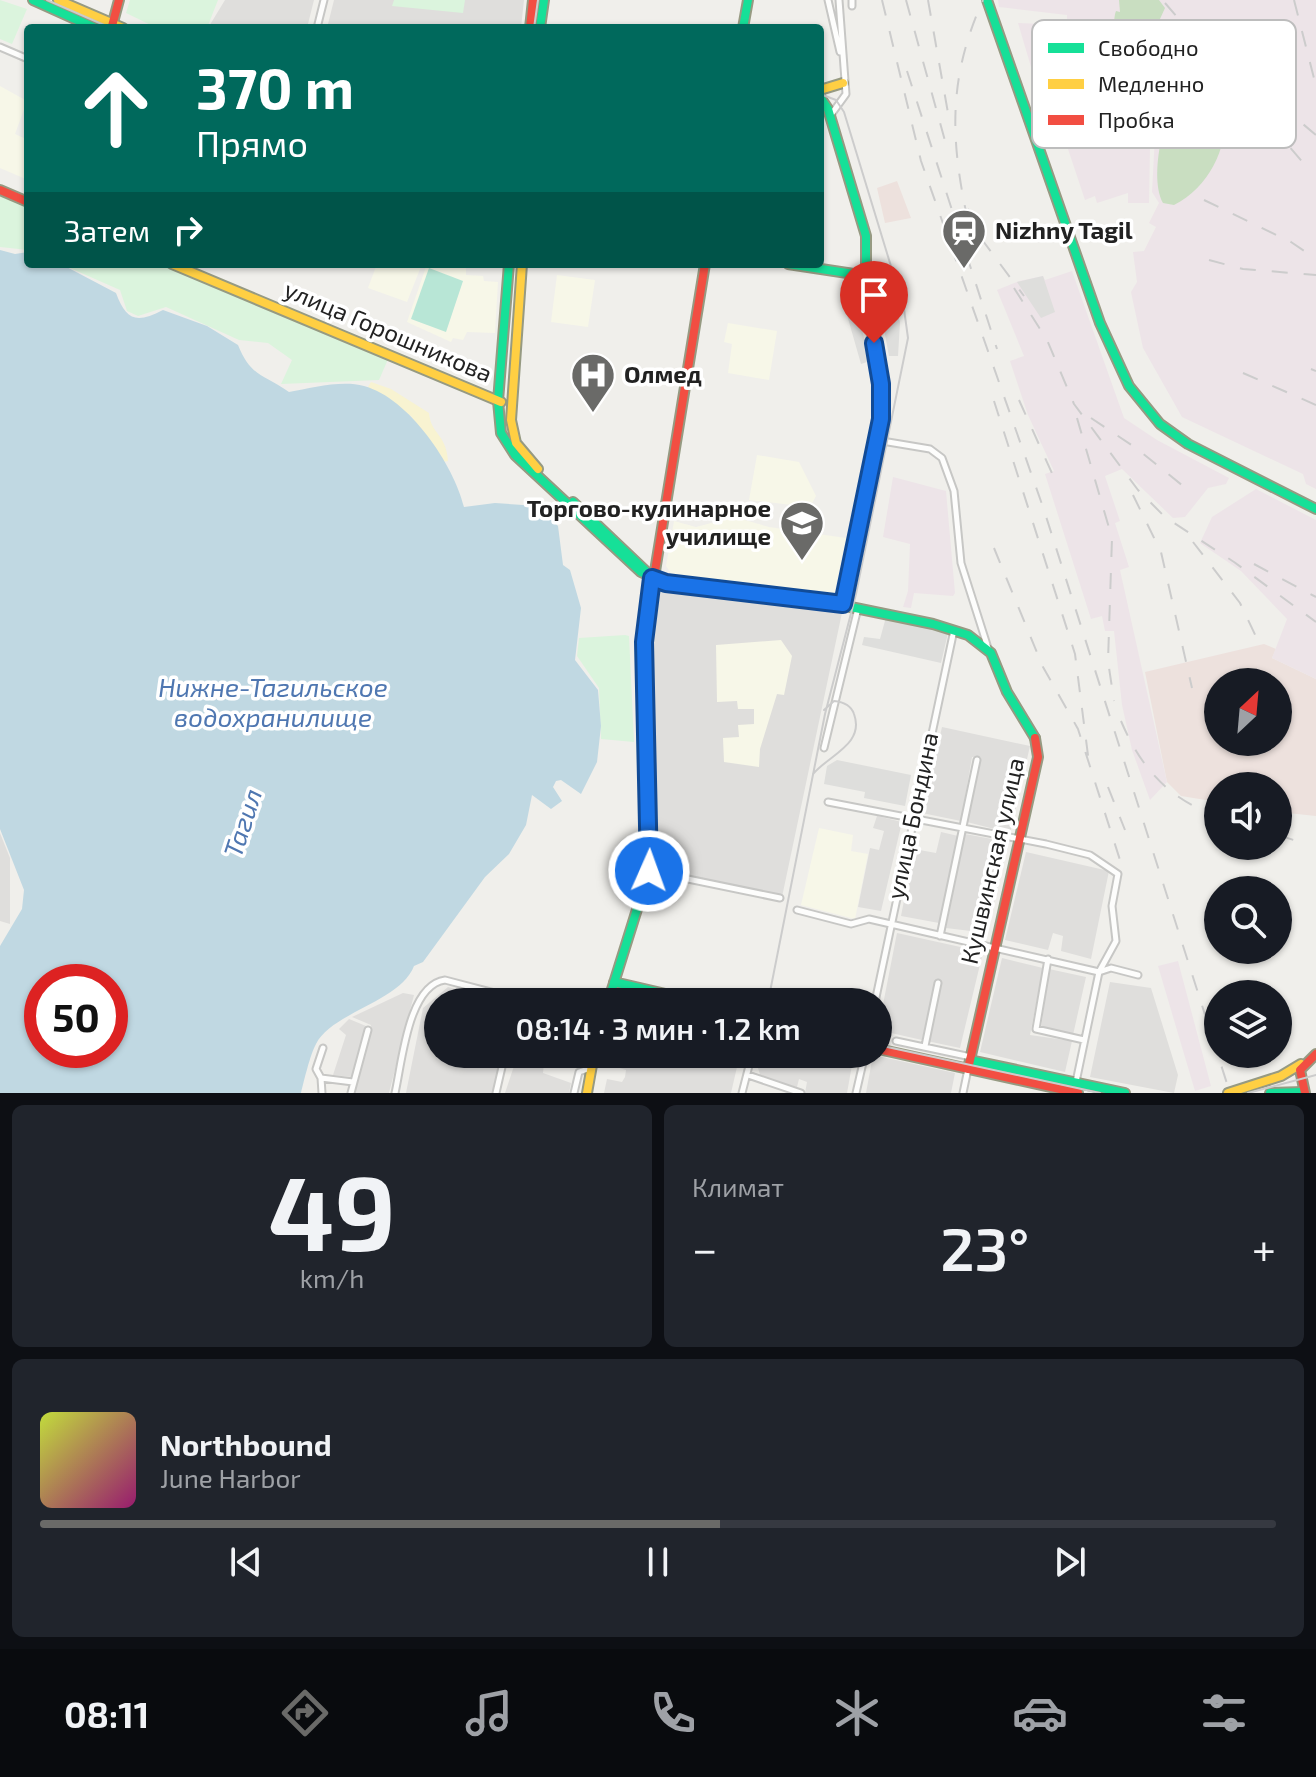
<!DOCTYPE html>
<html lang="ru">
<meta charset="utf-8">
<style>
body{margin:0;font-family:"Exo 2",sans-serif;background:#20242c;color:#f1f3f6;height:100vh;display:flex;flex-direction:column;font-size:30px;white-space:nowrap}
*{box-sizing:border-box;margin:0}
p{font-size:26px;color:#9ea1a6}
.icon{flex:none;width:44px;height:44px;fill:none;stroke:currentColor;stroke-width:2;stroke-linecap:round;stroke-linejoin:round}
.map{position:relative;height:1093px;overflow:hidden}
.details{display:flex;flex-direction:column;gap:12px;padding:12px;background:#0d0f14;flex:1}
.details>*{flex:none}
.top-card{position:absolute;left:24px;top:24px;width:800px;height:244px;border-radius:8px;box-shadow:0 2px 6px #0004;background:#00695c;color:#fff;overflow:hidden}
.needle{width:52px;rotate:26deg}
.buttons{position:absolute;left:1204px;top:668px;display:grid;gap:16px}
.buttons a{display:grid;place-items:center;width:88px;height:88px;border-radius:50%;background:#171b24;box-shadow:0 2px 6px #0004;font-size:40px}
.speed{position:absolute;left:24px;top:964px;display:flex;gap:16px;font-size:40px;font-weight:700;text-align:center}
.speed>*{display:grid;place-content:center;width:104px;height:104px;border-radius:50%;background:#171b24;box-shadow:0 2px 6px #0004;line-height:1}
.speed .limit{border:12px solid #d22;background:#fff;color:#111}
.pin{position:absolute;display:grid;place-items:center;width:68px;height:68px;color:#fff;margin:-82px -34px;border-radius:50% 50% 50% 0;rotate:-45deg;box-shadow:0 0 8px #0007}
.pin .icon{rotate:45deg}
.me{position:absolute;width:88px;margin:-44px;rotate:2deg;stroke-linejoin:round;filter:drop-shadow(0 0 6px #0008)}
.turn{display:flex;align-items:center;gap:28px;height:168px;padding:0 40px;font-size:36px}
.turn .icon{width:104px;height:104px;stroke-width:2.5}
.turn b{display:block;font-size:56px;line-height:68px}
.then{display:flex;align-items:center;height:76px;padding:0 40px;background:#0003;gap:16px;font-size:30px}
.big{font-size:60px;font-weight:600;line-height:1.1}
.details .card{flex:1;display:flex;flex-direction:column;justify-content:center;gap:12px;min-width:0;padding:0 28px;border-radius:12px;background:#20242c}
.details .dial{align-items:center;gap:0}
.dial b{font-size:104px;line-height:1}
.song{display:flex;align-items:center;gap:24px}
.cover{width:96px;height:96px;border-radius:12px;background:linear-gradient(135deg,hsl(70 70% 55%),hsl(320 70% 35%))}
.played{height:8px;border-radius:4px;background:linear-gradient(90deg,#6a6a68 55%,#363941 55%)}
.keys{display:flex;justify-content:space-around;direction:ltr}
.heat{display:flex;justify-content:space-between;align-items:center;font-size:44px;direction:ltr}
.details .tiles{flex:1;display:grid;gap:12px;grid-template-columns:1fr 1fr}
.card:last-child{grid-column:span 2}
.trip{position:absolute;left:424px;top:988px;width:468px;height:80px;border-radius:40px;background:#171b24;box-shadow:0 2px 6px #0004;font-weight:600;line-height:80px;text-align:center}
.menu{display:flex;height:128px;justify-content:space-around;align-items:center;background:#090b0e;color:#9ea1a6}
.menu .icon{width:56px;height:56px}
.menu .on{color:#6a6a68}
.menu b{font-size:36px;color:#f1f3f6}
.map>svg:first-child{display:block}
.residential{fill:#dfdedc}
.commercial{fill:#ede1dd;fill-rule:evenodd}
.industrial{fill:#ede4e8}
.education{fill:#f7f7e8}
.religious{fill:#dededc}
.forest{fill:#c9dec1}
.sand{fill:#f8f3d1}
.park{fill:#dbf4dd}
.pitch{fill:#b8e6d6}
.water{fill:#c0d8e2;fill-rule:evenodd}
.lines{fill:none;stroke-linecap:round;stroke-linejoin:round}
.street-casing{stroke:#c7c7c5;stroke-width:9}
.fast-casing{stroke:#969a82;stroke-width:12}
.slow-casing{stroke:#969a82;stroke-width:12}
.jam-casing{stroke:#969a82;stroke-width:12}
.street{stroke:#fdfdfc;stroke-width:5}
.fast{stroke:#16e098;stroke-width:8}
.slow{stroke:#ffcf43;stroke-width:8}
.jam{stroke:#f24e42;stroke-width:8}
.tram{stroke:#ccc;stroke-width:2}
.rail{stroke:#ccc;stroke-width:2;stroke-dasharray:16 16;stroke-linecap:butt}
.route-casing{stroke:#114b97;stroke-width:20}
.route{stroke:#1a73e8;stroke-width:14}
.labels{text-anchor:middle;stroke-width:7;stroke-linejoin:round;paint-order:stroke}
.poi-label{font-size:24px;font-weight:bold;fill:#222;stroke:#fff;text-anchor:start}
.street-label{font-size:24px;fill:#222;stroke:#fff}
.water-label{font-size:26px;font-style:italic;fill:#4f77b1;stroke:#fff}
.key{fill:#fff;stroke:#bdbdbd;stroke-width:2}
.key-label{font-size:22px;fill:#222}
</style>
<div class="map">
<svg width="1316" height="1093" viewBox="0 0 1316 1093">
<rect width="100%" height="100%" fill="#f0efeb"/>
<!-- residential -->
<path class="residential" d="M 225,0 L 314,0 L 307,28 L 208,28 Z
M 334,0 L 524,0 L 521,28 L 327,28 Z
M 666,588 L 843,608 L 782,897 L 653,870 L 647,653 L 656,597 L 661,589 Z
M 942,727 L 1030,746 L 1010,833 L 967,822 L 981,757 L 972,757 L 961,821 L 922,813 Z
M 877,816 L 902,822 L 881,911 L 858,907 L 870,848 L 879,850 L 884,831 L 873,828 Z
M 941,832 L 958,836 L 939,923 L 901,916 L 914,849 L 936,853 Z
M 0,833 L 10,858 L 10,924 L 0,921 Z
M 965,834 L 1003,841 L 1002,845 L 1007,847 L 987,933 L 946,928 Z
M 1026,852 L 1109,871 L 1091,959 L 1061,951 L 1063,936 L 1053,933 L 1048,950 L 1005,940 Z
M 897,933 L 983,952 L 960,1048 L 927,1041 L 940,982 L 935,981 L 922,1040 L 878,1030 Z
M 1002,958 L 1043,968 L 1030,1035 L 1072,1041 L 1065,1072 L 980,1052 Z
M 1049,969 L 1086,977 L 1073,1035 L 1041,1029 Z
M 1110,982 L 1151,988 L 1178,1075 L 1174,1093 L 1090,1077 Z
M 448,987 L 504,1002 L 438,1002 L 438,1054 L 501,1054 L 493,1093 L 406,1093 L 423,1008 Z
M 403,993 L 414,995 L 389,1093 L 354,1093 L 371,1025 L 352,1017 Z
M 349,1019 L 366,1026 L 352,1077 L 333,1075 L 346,1035 L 339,1029 Z
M 518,1054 L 545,1054 L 543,1073 L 571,1083 L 569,1093 L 505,1093 Z
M 613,1054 L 740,1054 L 731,1093 L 604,1093 L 607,1079 L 622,1082 L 625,1077 L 626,1070 L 610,1065 Z
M 762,1054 L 854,1054 L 847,1093 L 805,1093 L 807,1082 L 799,1079 L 797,1087 L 761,1078 L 758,1068 Z
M 873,1055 L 955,1073 L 951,1093 L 866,1093 Z"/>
<!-- commercial -->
<path class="commercial" d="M 897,181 L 911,218 L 885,223 L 877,188 Z
M 1264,644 L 1276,649 L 1272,658 L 1316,679 L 1316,816 L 1278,812 L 1278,786 L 1218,786 L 1218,802 L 1181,796 L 1167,782 L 1145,672 ZM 1218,682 L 1278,682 L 1278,742 L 1218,742 Z"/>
<!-- industrial -->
<path class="industrial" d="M 998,0 L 1316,0 L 1316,489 L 1306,484 L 1303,474 L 1182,417 L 1143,348 L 1131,292 L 1137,282 L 1133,252 L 1144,251 L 1156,227 L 1149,223 L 1159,203 L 1152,192 L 1156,117 L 1151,90 L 1149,203 L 1128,203 L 1128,193 L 1097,203 L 1095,196 L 1085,200 L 1062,131 L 1050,131 L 1018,23 L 1067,25 L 1067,15 L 999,7 Z
M 1072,271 L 1124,418 L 1157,440 L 1229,478 L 1226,484 L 1208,488 L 1185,517 L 1173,518 L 1122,469 L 1105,476 L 1120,521 L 1115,523 L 1129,567 L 1120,570 L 1167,782 L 1150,800 L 1132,750 L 1122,705 L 1114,631 L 1105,631 L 1102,616 L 1091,619 L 1045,474 L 1054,471 L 1028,415 L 1010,361 L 1024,356 L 997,290 L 1019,281 L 1043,276 L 1045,280 Z
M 893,477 L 946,491 L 955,593 L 953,596 L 914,593 L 911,608 L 903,607 L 908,591 L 910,544 L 883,537 Z
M 1256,489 L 1316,520 L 1316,679 L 1272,658 L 1287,619 L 1241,571 L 1200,543 L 1212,517 Z
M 1178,961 L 1211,1086 L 1195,1091 L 1158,966 Z"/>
<!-- education -->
<path class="education" d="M 0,86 L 27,101 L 15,134 L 28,140 L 28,180 L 0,168 Z
M 377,264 L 422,264 L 407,302 L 368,288 Z
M 427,264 L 466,264 L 466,275 L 483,276 L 484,281 L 498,282 L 495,333 L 467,332 L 463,340 L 453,338 L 451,342 L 407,322 Z
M 557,275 L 595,280 L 588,327 L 551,322 Z
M 728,323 L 777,331 L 769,380 L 728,373 L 732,344 L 724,342 Z
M 757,455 L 799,462 L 816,496 L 810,507 L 749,500 Z
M 734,517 L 769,527 L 846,538 L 834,595 L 672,575 L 666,566 L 674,521 L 696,527 Z
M 781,640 L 792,656 L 784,695 L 777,694 L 760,749 L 759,767 L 724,762 L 723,738 L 739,737 L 738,725 L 754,724 L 754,709 L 738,709 L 737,701 L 717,702 L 716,645 Z
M 819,828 L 853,835 L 851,851 L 868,854 L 855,919 L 801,905 Z"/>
<!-- religious -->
<path class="religious" d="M 1043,276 L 1055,312 L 1041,318 L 1017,282 Z
M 852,291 L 870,361 L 861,364 L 841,294 Z
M 876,295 L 892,298 L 900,322 L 898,356 L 889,356 L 884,329 L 877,320 Z
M 886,617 L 948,633 L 941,663 L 862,645 L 864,637 L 880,639 Z
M 837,760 L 911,775 L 905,806 L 864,798 L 865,792 L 824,784 L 827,766 Z"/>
<!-- forest -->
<path class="forest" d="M 1119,0 L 1159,0 L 1165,8 L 1160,19 L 1164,30 L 1175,28 L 1194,55 L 1198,46 L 1233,87 L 1225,91 L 1194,70 L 1177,50 L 1168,50 L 1165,57 L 1180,64 L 1176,64 L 1163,125 L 1165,109 L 1156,77 L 1148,72 L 1133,79 L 1129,44 L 1133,31 L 1121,34 L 1124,81 L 1118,85 C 1116,68 1111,23 1116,11 L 1120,12 Z
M 1189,72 L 1235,102 L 1226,110 C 1227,150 1209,187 1174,205 L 1163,203 C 1147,173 1168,97 1189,72 Z"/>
<!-- sand -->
<path class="sand" d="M 371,382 L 391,389 L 429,413 C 431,435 446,433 448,461 L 443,462 L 411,416 L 368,387 Z"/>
<!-- park -->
<path class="park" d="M 0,0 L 27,9 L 12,44 L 0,39 Z
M 130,0 L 218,0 L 207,28 L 157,28 L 126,13 Z
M 394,0 L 465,0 L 463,13 L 392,6 Z
M 0,194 L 28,205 L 28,250 L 0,247 Z
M 61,264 L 168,264 L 389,357 L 379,380 L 281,384 L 292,360 L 268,343 L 239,340 L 166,307 L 138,316 L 127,311 L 120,290 Z
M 625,635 L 629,636 L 634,742 L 601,739 L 599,688 L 577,656 L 579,638 Z"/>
<!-- pitch -->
<path class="pitch" d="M 429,268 L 463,281 L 446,332 L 411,319 Z"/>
<!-- water -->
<path class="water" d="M 0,250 L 15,254 L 28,252 L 28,264 L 61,264 L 116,293 C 126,320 136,324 163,310 L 207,326 L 238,345 C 251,377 263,374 289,392 C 312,388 341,380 364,386 C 409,398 454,465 464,507 L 495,503 L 538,506 L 558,526 L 563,565 L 570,570 L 581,608 L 575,660 L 598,690 L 601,726 L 597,762 L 581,794 L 561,780 L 556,781 L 553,787 L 562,801 L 551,809 L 532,795 L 526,825 L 509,854 L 485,877 L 423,962 L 414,966 C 400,1002 332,1012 316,1044 C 310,1055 304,1081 301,1093 L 0,1093 L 0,946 L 22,909 L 24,890 L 0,829 ZM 42,982 L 110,982 L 110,1050 L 42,1050 Z"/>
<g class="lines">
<!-- street casing -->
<g class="street-casing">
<path id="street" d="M 828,0 L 840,52
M 852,6 L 852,0
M 317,28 L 324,0
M 0,47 L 28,59
M 830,116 L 846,94 L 839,0
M 876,440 L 930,449 L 942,458 L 954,491 L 961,563 L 988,648
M 824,748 L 858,608
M 828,802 L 1046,844 L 1090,855 L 1118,874 L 1112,906 L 1116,941 L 1099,972 L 1076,1082
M 649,871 L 780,898
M 797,910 L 851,924 L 869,919 L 1099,972 L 1111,968 L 1138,975
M 940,936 L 977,760
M 1048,959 L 1036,1029 L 1084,1040
M 875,1002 L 954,630
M 896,1041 L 971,1057
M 925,1046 L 938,983
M 748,1075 L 801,1093
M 321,1078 L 316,1069 L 323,1048
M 321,1078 L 353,1082
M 321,1078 L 322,1093
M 351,1093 L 368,1030
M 395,1093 C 402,1063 408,985 445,980 L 529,1002
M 496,1093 L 505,1054
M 574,1093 L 579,1072 L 591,1068
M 742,1093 L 752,1054
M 856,1093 L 865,1054
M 963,1093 L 968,1069"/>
</g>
<!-- fast casing -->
<g class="fast-casing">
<path id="fast" d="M 33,0 L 95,28
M 987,0 L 1100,323 L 1129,386 L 1160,424 L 1188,444 L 1316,509
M 540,28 L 544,0
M 743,28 L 748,0
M 820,97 L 828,109 L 866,236 L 866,296 L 881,384 L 881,419 L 843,604
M 509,264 L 498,401 L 501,433 L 515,455 L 641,572 L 666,583 L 836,604 L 933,624 L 968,635 L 991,653 L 1007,692 L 1035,738
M 788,264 L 867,276
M 573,502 L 651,576
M 614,982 L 700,1002
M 608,1002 L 649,871 L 645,631 L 650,602
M 970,1060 L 1125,1093
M 1270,1093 L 1303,1092"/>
</g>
<!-- slow casing -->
<g class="slow-casing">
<path id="slow" d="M 58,0 L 123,28
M 820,90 L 843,83
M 172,264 L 501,402
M 522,264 L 511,420 L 516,443 L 538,469
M 587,1093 L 594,1054
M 1228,1093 L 1281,1076 L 1301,1064"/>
</g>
<!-- jam casing -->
<g class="jam-casing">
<path id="jam" d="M 112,26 L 119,0
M 530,28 L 533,0
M 0,190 L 28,202
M 650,602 L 705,264
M 878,1049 L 1078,1093
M 968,1069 L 1038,757 L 1035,738
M 1305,1093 L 1300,1070 L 1316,1054"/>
</g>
<!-- street -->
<use href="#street" class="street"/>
<!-- fast -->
<use href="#fast" class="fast"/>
<!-- slow -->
<use href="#slow" class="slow"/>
<!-- jam -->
<use href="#jam" class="jam"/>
<!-- tram -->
<path class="tram" d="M 47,0 L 111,28
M 534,28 L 538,0
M 813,774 C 829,755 865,744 854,714 C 851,705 844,702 834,701 L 824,710
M 768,1002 L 825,714 L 856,594 L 908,338 L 904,309 L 844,112 L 836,100 L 820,94
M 878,1045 L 1100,1093
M 1248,1093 L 1316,1075"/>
<!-- rail -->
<path class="rail" d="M 882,0 L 921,161 L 1043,507 L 1230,1093
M 906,0 L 947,148
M 928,0 L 948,113
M 1294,0 L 1316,86
M 1165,3 L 1306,166
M 1198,27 L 1243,67
M 1230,63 L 1316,135
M 907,71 L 997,349
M 1204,200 L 1291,242 L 1316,259
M 968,209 L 983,241 L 1024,296
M 968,221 C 950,139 948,78 983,0
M 1209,260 L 1243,269 L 1316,275
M 1014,288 L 1047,340 L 1074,404 L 1138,490 L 1165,517 L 1234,562 L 1316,622
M 1311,369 L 1316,371
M 1243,373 L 1316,405
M 1019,400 L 1055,480
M 994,401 L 1075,654 L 1089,763
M 1077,418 L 1112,538 L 1108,661 L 1114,701
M 1091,418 L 1136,448 L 1188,490
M 1133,495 L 1161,552 L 1192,688
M 1193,542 L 1240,603 L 1260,645
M 994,548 L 1043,667 L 1078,729 L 1120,860
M 1254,564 L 1316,597
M 1121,721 C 1141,768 1169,800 1218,816
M 1108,787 L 1125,830
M 1278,835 L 1306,844"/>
</g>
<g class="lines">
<!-- route casing -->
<g class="route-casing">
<path id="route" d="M 649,871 L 644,642 L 652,578 L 666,583 L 843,604 L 881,419 L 881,384 L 874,343"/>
</g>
<!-- route -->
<use href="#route" class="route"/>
</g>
<!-- icons -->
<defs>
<g id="station-pin" transform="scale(2.3)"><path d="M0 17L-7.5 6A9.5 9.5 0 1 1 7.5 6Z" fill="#6a6a68" stroke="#fff"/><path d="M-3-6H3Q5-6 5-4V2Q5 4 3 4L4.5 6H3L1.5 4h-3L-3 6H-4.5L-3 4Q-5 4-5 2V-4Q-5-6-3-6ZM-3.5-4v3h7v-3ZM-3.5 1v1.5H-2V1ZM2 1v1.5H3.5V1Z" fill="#fff"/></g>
<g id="hospital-pin" transform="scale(2.3)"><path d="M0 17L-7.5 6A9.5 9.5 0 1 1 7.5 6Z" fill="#6a6a68" stroke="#fff"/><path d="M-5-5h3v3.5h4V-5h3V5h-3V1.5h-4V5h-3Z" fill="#fff"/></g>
<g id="university-pin" transform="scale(2.3)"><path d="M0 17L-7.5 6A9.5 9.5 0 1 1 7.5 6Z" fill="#6a6a68" stroke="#fff"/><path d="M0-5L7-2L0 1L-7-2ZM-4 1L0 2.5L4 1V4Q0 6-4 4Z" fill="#fff"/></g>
</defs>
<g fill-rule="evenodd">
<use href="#station-pin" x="964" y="231"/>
<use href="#hospital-pin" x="593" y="375"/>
<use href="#university-pin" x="802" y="523"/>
</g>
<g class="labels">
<!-- poi labels -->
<g class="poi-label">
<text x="995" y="239">Nizhny Tagil</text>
<text x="624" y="383">Олмед</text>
<text x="771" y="517" text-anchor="end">Торгово-кулинарное<tspan x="771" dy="28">училище</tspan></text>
</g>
<!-- street labels -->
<g class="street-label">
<text transform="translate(388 332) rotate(23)" y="8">улица Горошникова</text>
<text transform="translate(913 816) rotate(-78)" y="8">улица Бондина</text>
<text transform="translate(993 861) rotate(-77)" y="8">Кушвинская улица</text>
</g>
<!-- water labels -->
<g class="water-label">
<text x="273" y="697">Нижне-Тагильское<tspan x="273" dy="30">водохранилище</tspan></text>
<text transform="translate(243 823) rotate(-72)" y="9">Тагил</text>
</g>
</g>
<!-- legend -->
<rect x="1032" y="20" width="264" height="128" rx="12" class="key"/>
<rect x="1048" y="43" width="36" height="10" fill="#16e098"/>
<rect x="1048" y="79" width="36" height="10" fill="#ffcf43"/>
<rect x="1048" y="115" width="36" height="10" fill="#f24e42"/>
<g class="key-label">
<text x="1098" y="56">Свободно</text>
<text x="1098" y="92">Медленно</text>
<text x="1098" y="128">Пробка</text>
</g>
</svg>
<div class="buttons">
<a><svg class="needle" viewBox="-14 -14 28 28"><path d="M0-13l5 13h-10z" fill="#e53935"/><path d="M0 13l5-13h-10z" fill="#9ea1a6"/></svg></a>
<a><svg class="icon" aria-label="sound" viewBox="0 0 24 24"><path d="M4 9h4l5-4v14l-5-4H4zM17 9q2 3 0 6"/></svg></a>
<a><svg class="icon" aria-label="search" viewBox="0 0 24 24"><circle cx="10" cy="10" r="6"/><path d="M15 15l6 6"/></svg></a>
<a><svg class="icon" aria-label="layers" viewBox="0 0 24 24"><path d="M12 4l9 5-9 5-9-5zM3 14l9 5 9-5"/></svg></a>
</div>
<div class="speed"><div class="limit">50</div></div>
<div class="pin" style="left:874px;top:343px;background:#d93025"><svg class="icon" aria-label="arrive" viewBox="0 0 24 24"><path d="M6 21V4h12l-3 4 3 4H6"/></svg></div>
<svg class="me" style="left:649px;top:871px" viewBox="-20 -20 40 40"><circle r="17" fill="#1a73e8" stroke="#fff" stroke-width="3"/><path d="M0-11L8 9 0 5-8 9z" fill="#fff"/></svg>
<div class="trip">08:14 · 3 мин · 1.2 km</div>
<div class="top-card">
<div class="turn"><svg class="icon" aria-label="ahead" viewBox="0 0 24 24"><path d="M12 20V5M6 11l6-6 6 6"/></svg><div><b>370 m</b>Прямо</div></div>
<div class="then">Затем<svg class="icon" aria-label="right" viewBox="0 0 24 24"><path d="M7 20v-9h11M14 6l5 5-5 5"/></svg></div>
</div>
</div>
<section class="details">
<div class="tiles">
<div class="card dial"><b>49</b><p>km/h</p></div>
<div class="card"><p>Климат</p>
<div class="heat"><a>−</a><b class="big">23°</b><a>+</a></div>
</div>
<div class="card">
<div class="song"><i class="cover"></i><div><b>Northbound</b><p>June Harbor</p></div></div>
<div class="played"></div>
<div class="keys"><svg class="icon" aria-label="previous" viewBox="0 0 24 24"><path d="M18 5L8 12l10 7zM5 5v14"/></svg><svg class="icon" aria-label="pause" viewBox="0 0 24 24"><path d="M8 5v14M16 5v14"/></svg><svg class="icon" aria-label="next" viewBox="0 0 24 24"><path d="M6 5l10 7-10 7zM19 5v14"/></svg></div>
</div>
</div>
</section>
<nav class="menu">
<b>08:11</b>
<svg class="icon on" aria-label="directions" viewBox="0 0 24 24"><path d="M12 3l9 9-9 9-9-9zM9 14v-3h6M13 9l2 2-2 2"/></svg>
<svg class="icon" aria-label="music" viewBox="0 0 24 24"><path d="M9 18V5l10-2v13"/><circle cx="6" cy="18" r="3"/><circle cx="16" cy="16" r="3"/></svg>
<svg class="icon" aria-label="phone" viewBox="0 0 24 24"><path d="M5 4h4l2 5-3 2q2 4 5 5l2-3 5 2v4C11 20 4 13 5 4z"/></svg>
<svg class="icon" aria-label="climate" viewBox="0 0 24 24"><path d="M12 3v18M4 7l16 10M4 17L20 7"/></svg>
<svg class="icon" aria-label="car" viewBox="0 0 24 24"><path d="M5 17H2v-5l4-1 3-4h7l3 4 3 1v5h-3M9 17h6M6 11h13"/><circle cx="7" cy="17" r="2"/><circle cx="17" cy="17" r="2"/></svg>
<svg class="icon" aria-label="filters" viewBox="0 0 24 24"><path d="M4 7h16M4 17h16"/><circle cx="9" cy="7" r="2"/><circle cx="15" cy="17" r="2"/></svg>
</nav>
